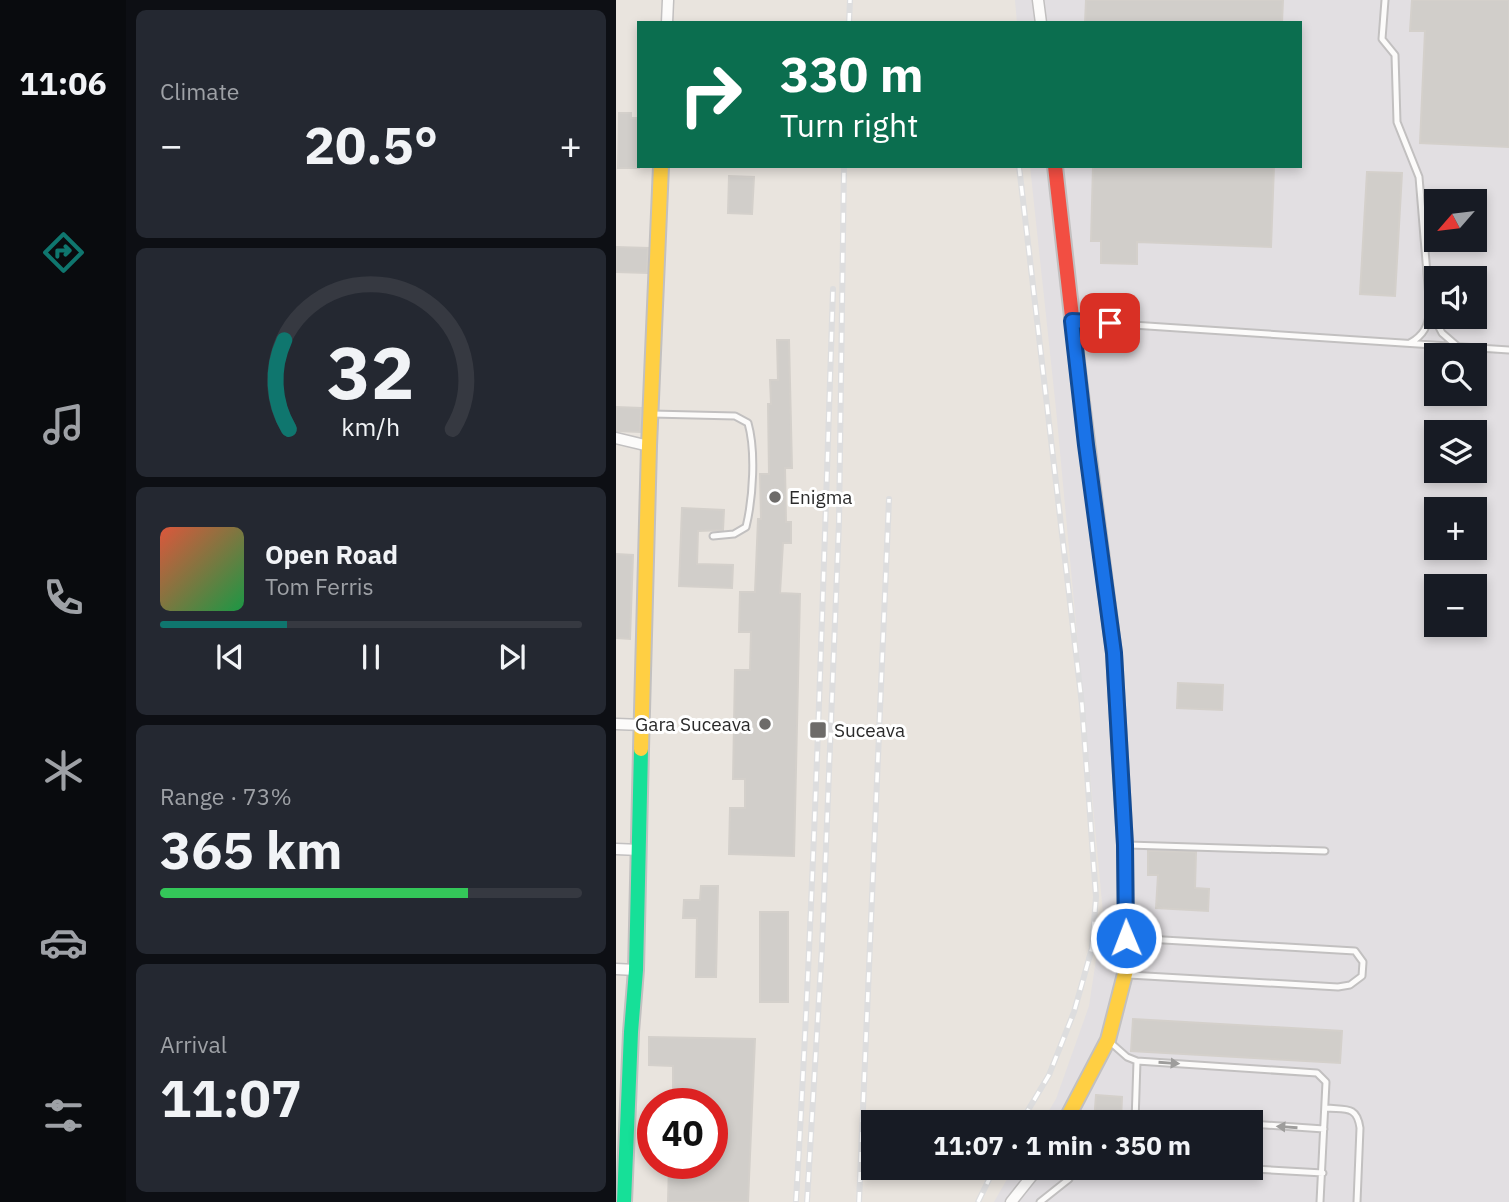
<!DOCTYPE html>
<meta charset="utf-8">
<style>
body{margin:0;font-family:"IBM Plex Sans",sans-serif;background:#242831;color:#f1f3f6;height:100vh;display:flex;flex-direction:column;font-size:26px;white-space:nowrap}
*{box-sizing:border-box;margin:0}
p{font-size:23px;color:#9ea1a6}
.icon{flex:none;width:38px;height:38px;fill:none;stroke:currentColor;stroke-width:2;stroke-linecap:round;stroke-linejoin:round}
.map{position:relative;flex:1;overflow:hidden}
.sheet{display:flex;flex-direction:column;gap:10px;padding:10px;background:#0d0f14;width:490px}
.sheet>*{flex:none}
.top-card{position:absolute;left:21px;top:21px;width:665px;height:147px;border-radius:0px;box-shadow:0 4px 10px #0003;background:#0b6e4f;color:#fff;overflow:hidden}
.needle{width:46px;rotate:242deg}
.buttons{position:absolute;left:808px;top:189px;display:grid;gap:14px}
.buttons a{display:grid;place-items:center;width:63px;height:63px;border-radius:0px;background:#171b24;box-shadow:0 4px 10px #0003;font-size:35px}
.speed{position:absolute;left:21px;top:1088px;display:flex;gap:14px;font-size:35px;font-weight:700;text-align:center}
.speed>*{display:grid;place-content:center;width:91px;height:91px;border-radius:50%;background:#171b24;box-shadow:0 4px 10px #0003;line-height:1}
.speed .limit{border:10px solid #d22;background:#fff;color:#111}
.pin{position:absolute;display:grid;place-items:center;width:60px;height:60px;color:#fff;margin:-30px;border-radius:14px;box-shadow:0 4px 10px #0006}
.me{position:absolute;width:77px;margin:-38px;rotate:359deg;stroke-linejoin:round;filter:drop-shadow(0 0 5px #0008)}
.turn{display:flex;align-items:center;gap:24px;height:147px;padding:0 28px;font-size:32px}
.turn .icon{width:91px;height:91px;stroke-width:2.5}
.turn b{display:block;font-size:49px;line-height:60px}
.big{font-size:52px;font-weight:800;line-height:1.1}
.sheet .tile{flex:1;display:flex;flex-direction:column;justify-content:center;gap:10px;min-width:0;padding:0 24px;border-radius:10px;background:#242831}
.sheet .dial{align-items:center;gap:0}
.dial svg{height:182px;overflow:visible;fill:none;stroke:#363941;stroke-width:7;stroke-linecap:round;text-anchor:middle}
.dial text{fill:#f1f3f6;stroke:none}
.song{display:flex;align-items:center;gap:21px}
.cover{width:84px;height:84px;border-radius:10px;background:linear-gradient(135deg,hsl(10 70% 55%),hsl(140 70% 35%))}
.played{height:7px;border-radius:4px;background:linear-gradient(90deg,#0f766e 30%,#363941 30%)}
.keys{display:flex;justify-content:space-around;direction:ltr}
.heat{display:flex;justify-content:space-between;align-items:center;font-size:38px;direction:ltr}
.charge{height:10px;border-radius:5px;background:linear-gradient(90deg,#34c759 73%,#363941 0)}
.trip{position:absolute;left:245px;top:1110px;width:402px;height:70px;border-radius:0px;background:#171b24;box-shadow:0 4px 10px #0003;font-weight:800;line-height:70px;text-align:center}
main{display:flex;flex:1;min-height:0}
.tab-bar{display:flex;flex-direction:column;width:126px;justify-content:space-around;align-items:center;background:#090b0e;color:#9ea1a6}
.tab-bar .icon{width:49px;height:49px}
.tab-bar .active{color:#0f766e}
.tab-bar b{font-size:32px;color:#f1f3f6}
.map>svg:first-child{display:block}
.industrial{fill:#e2dfe2;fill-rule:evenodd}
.building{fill:#d1ceca;stroke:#d4d0cb;stroke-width:2}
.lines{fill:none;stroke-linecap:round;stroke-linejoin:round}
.lane-casing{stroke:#c2c0c0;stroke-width:9}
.street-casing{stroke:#c2c0c0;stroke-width:13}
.fast-casing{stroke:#c2c0c0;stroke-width:18}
.slow-casing{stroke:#c2c0c0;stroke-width:18}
.jam-casing{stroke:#c2c0c0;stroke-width:18}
.lane{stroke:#fcfbfa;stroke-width:5}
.street{stroke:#fcfbfa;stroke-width:10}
.fast{stroke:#16e098;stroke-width:14}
.slow{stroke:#ffcf43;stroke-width:14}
.jam{stroke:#f24e42;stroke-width:14}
.rail-casing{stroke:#ddddde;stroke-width:6}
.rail{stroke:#fff;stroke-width:3.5;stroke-dasharray:10;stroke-linecap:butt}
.oneway{fill:#9e9d9c}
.route-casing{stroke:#114b97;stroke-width:18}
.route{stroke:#1a73e8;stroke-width:12}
.poi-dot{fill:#6d6b69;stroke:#fff;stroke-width:2.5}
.labels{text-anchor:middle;stroke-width:6;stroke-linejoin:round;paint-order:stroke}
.poi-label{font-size:19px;fill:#2a2a2a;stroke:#fff;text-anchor:start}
</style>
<main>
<nav class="tab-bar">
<b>11:06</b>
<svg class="icon active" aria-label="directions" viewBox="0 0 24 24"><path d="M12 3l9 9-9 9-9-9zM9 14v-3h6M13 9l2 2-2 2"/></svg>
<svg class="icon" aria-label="music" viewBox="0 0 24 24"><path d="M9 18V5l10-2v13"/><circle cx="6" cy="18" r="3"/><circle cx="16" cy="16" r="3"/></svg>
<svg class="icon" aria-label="phone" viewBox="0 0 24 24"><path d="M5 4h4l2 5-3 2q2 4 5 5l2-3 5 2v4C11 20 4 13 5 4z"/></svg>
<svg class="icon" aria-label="climate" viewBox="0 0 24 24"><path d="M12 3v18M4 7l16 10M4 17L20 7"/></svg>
<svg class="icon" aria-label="car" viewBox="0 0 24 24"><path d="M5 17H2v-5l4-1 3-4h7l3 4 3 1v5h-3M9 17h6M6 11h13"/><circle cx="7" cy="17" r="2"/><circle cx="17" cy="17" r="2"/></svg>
<svg class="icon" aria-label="filters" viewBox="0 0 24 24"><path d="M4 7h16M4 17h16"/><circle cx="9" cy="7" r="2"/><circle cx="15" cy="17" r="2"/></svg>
</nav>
<section class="sheet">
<div class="tile"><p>Climate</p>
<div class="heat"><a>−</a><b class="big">20.5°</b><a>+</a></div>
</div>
<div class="tile dial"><svg viewBox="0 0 100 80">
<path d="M14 69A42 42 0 1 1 86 69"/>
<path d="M14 69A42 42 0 0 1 12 30" stroke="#0f766e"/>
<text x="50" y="56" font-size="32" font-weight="700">32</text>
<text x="50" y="72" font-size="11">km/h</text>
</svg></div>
<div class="tile">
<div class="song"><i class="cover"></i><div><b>Open Road</b><p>Tom Ferris</p></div></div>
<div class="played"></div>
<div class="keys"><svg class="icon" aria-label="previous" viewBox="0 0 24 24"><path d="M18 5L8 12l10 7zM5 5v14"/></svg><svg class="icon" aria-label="pause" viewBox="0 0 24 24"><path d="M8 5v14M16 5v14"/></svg><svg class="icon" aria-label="next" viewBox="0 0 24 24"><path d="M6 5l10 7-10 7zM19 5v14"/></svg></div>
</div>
<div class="tile"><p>Range · 73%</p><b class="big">365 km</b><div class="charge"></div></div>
<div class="tile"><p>Arrival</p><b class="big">11:07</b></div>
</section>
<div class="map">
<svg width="893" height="1202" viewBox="0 0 893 1202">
<rect width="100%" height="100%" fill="#e9e4de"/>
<!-- industrial -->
<path class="industrial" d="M 399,0 L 893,0 L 893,1202 L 378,1202 L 398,1167 L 635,1167 L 635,1122 L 426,1122 L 440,1099 L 473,1006 L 487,913 L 440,409 L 414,166 L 684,166 L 684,23 L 401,23 ZM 821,201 L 859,201 L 859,240 L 821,240 ZM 821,278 L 859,278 L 859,317 L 821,317 ZM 821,355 L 859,355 L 859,394 L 821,394 ZM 821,432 L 859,432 L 859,471 L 821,471 ZM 821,509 L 859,509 L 859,548 L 821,548 ZM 821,586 L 859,586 L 859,625 L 821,625 Z"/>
<!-- building -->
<path class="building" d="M 470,0 L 667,0 L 666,23 L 469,23 Z
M 796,0 L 893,0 L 893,147 L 804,143 L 809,31 L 794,31 Z
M 3,113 L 15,113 L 15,118 L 23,118 L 23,168 L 2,168 Z
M 477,166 L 658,166 L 655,247 L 521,242 L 521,264 L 485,263 L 485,241 L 475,241 Z
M 751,172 L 786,173 L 779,296 L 744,294 Z
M 113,176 L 138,177 L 136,214 L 112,213 Z
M 0,247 L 32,248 L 31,273 L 0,272 Z
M 161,340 L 173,340 L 176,468 L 169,468 L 170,522 L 175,522 L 175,543 L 167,543 L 164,593 L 184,594 L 178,856 L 113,854 L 114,808 L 129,808 L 129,779 L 117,779 L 119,670 L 134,670 L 135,632 L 123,632 L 124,592 L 139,592 L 142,519 L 145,519 L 144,474 L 153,474 L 152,404 L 155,404 L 154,380 L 162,380 Z
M 0,407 L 25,408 L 24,432 L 0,431 Z
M 66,508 L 108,510 L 107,530 L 82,531 L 81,564 L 117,565 L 116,588 L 63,586 Z
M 0,554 L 17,555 L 14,639 L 0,638 Z
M 562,683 L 607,685 L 606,710 L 561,708 Z
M 532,851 L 580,852 L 579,888 L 593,889 L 592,911 L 540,908 L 542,875 L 532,875 Z
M 85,886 L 102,886 L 100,977 L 80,977 L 81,918 L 67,918 L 68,900 L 84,900 Z
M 144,912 L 172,912 L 172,1002 L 144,1002 Z
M 517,1019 L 726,1031 L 724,1063 L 515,1051 Z
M 33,1037 L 139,1039 L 132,1202 L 52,1202 L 53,1164 L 96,1164 L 96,1104 L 57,1104 L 57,1066 L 33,1065 Z
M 480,1095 L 506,1097 L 505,1122 L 478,1122 Z"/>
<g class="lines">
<!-- lane casing -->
<g class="lane-casing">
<path id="lane" d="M 769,0 L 766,39 L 779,55 L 781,122 L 803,177 L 814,310 C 812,326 808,335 794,343
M 814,310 L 826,333 L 841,346
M 456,321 L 893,350
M 36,414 L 119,416 L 132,423 C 140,451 137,498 130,527 L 118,534 L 97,536
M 512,845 L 709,851
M 513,975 L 722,987 L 734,985 L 746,976 L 747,962 L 739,951 L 513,938
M 494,1042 L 511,1057 L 521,1061 L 701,1073 L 710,1082 L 704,1202
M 710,1108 C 729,1110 741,1105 744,1128 L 741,1202
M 519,1117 L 596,1122
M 519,1122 L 521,1061
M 635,1124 L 708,1129
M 603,1167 L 707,1173
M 424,1202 L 453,1179 L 458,1167"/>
</g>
<!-- street casing -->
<g class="street-casing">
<path id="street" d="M 422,0 L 425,23
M 51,23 L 52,0
M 0,438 L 33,446
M 0,724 L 27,725
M 0,849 L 24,850
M 0,969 L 20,970
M 395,1202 L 423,1167"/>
</g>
<!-- fast casing -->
<g class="fast-casing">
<path id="fast" d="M 463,379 L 498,653 L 509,844 L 510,970
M 8,1202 L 15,1032 L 20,970 L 25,749"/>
</g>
<!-- slow casing -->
<g class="slow-casing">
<path id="slow" d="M 25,749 L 33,446 L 45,166
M 449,1122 L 492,1040 L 510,970"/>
</g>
<!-- jam casing -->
<g class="jam-casing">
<path id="jam" d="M 439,166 L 463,379"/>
</g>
<!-- lane -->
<use href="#lane" class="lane"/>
<!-- street -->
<use href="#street" class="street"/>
<!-- fast -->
<use href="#fast" class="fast"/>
<!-- slow -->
<use href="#slow" class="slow"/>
<!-- jam -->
<use href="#jam" class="jam"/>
<!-- rail casing -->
<g class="rail-casing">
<path id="rail" d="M 233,23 L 234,0
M 403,166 L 466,705 L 480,897 L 476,948 L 458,1012 L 433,1075 L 405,1122
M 180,1201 C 198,897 207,593 217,289
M 191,1202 L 206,947 L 223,522 L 228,166
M 243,1202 L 273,499
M 362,1202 L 379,1167"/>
</g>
<!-- rail -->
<use href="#rail" class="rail"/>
</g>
<!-- one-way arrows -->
<defs><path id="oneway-solid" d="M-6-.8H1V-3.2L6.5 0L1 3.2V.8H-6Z" transform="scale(1.75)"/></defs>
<g class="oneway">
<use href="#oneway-solid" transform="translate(553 1063) rotate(4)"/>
<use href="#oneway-solid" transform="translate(671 1127) rotate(-176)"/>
</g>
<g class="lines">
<!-- route casing -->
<g class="route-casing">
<path id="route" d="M 494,323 L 456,321 L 470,445 L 498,653 L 509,845 L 510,938"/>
</g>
<!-- route -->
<use href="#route" class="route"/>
</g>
<!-- markers -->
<g class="poi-dot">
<circle cx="159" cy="497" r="7"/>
<circle cx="149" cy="724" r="7"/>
<rect x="193" y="721" width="18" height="18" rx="3.5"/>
</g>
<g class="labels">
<!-- poi labels -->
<g class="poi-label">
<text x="173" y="504">Enigma</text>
<text x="135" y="731" text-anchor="end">Gara Suceava</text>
<text x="218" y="737">Suceava</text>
</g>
</g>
</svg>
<div class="buttons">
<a><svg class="needle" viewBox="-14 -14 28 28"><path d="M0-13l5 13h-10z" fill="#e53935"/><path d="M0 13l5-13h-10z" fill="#9ea1a6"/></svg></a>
<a><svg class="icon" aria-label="sound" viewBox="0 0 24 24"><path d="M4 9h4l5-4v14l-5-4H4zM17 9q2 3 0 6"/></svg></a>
<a><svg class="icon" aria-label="search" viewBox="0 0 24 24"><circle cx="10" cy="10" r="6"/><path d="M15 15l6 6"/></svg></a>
<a><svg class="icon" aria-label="layers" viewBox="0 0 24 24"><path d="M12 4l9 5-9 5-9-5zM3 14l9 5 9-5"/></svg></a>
<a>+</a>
<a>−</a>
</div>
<div class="speed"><div class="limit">40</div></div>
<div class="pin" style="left:494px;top:323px;background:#d93025"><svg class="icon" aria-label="arrive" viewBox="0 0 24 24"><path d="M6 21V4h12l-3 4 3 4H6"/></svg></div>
<svg class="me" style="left:510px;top:938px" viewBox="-20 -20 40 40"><circle r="17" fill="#1a73e8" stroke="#fff" stroke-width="3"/><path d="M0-11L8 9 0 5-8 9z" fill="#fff"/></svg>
<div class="trip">11:07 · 1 min · 350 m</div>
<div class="top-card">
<div class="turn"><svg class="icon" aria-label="right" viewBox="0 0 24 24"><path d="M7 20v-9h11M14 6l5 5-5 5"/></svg><div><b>330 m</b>Turn right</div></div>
</div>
</div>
</main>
